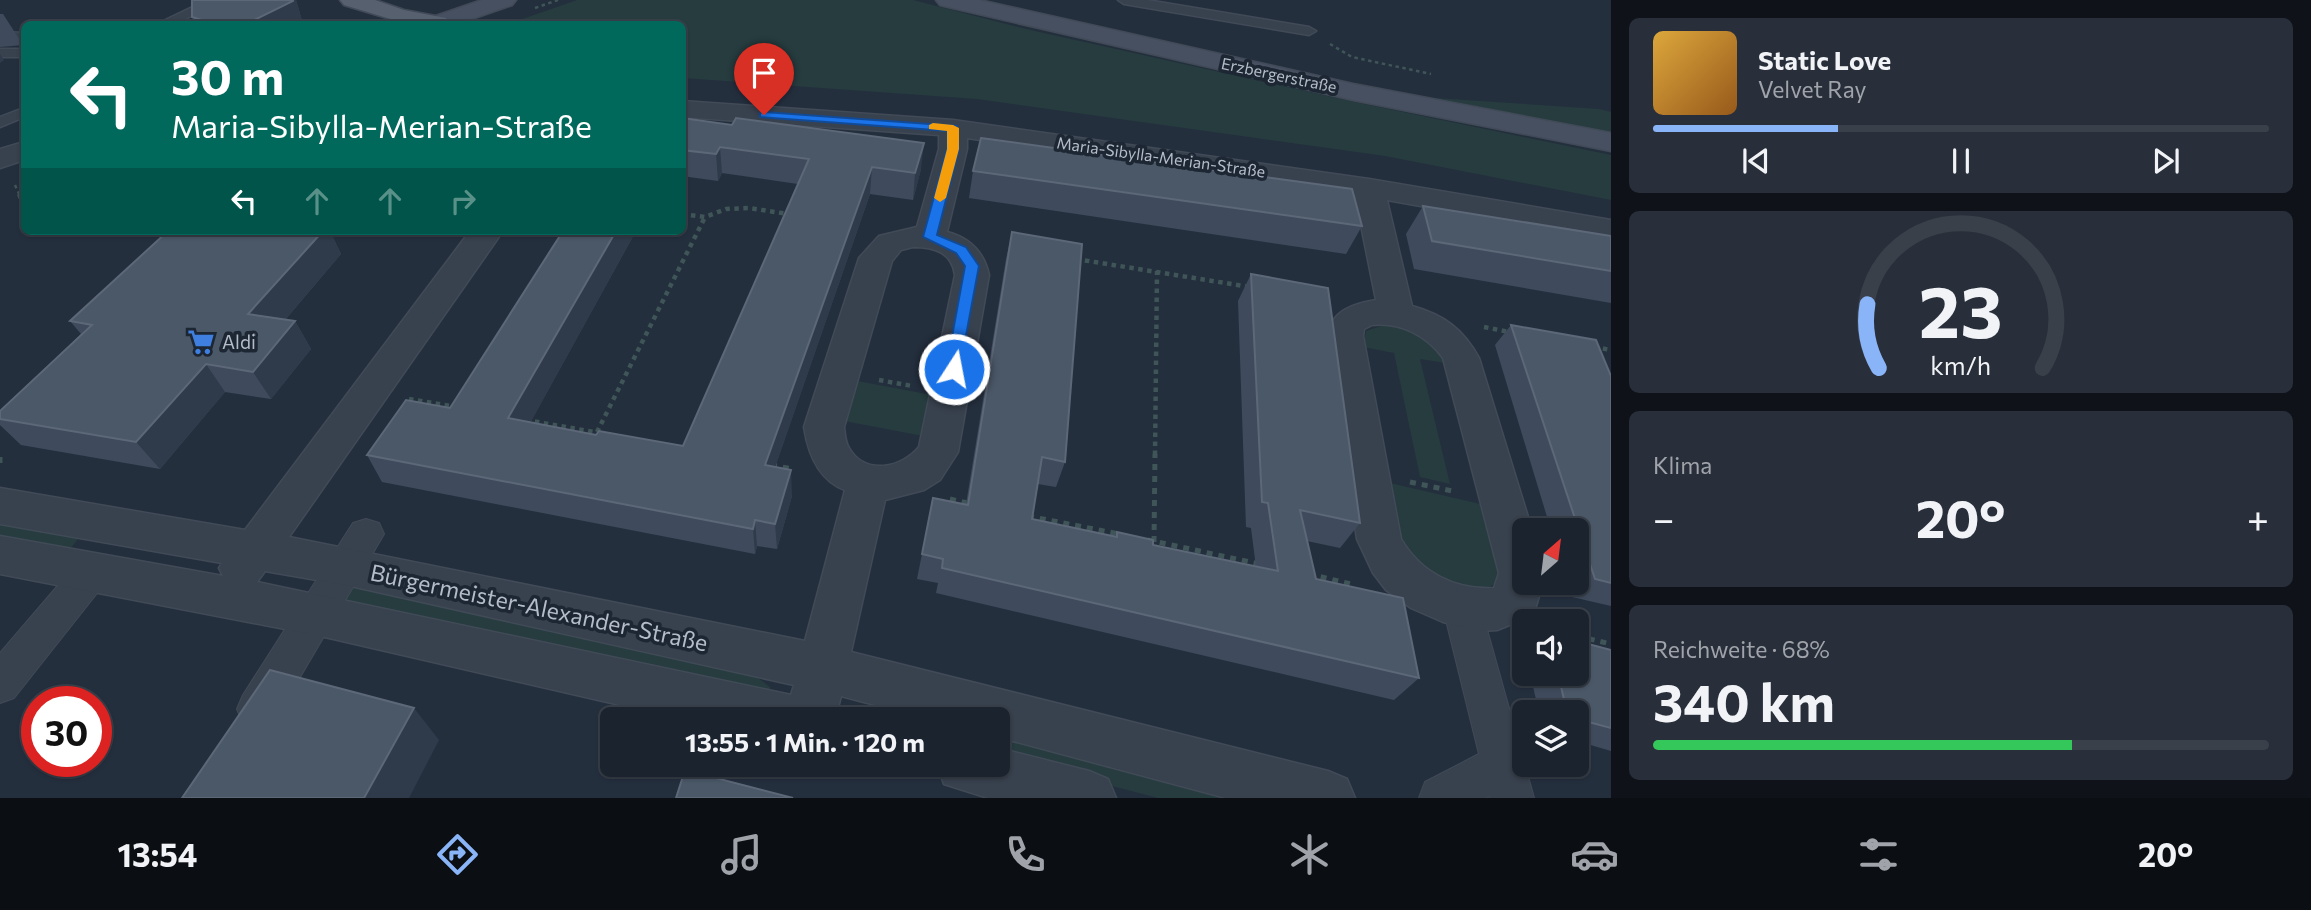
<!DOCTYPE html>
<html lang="de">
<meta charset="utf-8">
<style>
body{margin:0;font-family:Commissioner,sans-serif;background:#282f3a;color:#f1f3f6;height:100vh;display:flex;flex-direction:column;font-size:26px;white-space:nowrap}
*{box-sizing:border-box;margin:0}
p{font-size:23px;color:#a0a4aa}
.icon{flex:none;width:38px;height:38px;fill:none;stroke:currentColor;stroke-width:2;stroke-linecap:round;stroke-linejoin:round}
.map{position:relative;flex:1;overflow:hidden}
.side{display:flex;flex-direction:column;gap:18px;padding:18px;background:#0f1319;width:700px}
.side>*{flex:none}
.top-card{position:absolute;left:21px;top:21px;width:665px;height:214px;border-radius:10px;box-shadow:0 2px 5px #0004,0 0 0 2px #39404a;background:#00695c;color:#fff;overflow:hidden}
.needle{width:46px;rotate:28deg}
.tools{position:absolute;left:1512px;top:518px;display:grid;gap:14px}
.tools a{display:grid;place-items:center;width:77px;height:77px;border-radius:10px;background:#1b232e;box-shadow:0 2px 5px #0004,0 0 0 2px #39404a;font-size:35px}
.speed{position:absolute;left:21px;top:686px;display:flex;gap:14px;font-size:35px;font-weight:700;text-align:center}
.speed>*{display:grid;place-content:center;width:91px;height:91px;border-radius:50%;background:#1b232e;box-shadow:0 2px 5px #0004,0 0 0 2px #39404a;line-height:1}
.speed .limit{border:10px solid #d22;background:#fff;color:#111}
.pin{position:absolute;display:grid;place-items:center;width:60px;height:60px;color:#fff;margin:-72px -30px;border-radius:50% 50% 50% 0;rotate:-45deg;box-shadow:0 0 7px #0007}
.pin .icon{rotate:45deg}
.me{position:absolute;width:77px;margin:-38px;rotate:11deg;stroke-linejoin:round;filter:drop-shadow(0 0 5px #0008)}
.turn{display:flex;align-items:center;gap:24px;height:147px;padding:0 35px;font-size:32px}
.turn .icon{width:91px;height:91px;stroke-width:2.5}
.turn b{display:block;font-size:49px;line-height:60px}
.lanes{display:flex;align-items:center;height:66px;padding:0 35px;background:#0003;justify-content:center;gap:35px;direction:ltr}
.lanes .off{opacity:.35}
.big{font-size:52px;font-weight:700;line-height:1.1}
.side .tile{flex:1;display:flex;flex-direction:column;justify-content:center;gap:10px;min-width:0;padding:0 24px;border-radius:10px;background:#282f3a}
.side .dial{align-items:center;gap:0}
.dial svg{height:182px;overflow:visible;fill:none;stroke:#39404a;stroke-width:7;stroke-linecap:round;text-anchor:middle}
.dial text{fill:#f1f3f6;stroke:none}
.song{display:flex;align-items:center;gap:21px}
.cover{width:84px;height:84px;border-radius:10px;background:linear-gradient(135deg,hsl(40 70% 55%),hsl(30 70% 35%))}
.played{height:7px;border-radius:4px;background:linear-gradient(90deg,#8ab4f8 30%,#39404a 30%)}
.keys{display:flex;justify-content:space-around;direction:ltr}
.heat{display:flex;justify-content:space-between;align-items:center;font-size:38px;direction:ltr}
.charge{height:10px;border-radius:5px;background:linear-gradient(90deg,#34c759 68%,#39404a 0)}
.trip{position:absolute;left:600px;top:707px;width:410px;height:70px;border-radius:10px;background:#1b232e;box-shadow:0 2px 5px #0004,0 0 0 2px #39404a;font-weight:700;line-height:70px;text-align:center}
.menu{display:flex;height:112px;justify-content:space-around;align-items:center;background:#0b0e12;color:#a0a4aa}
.menu .icon{width:49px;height:49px}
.menu .current{color:#8ab4f8}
.menu b{font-size:32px;color:#f1f3f6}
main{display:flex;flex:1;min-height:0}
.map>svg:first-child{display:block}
.green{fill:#263c3f}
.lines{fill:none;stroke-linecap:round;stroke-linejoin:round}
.service-casing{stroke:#414a57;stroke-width:3}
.pedestrian-casing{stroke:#414a57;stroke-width:2}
.minor-casing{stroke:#414a57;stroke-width:3}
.tertiary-casing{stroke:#414a57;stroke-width:3}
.secondary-casing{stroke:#414a57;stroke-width:3}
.primary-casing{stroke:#414a57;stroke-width:3}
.path-far2{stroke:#3f5557;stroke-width:2.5;stroke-dasharray:3.5 3.5;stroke-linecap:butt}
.path-far1{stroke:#3f5557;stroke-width:4.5;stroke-dasharray:4.5 4.5;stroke-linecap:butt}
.path{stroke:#3f5557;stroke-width:5;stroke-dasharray:6 6;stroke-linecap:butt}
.service{fill:#38414e;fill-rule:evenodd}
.pedestrian{fill:#38414e;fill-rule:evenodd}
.minor{fill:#38414e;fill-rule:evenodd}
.tertiary{fill:#38414e;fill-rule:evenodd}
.secondary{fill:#465061;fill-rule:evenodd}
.primary{fill:#56606e;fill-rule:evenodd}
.wall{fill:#3f4b5c}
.shaded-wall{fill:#2f3b4b}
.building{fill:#4b5868;stroke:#5c6777;stroke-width:2}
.route{fill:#1a73e8;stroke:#114b97;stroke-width:2}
.slow{fill:#f59e0b}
.labels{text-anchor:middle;stroke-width:7;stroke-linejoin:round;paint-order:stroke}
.far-street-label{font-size:16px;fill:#b4bcc9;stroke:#1d2633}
.poi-label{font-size:19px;fill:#b4bcc9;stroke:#1d2633;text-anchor:start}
.near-street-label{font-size:23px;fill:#b4bcc9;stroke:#1d2633}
</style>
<main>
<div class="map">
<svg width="1611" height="798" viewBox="0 0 1611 798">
<rect width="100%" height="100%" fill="#242f3e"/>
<!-- green -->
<path class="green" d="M 577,0 L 913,0 L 1026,29 L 1350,101 L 1611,155 L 1611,200 L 1385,156 L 977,99 L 683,78 L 682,24 L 508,24 Z
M 1435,98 L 1599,109 L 1611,112 L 1611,133 Z
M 1387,324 L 1421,332 L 1452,364 L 1420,359 L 1450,484 L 1420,477 L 1394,353 L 1363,347 L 1366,331 Z
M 852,380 L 932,395 L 923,436 L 839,420 Z
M 1390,483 L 1489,506 L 1501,557 L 1498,581 C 1470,606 1420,575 1402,547 C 1395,535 1393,499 1390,483 Z
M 0,515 L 85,530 L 66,554 L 0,541 Z
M 351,580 L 744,667 L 770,687 L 770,692 L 339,602 Z
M 998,725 L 1282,798 L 1158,798 L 998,756 Z"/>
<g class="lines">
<!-- service casing -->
<g class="service-casing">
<path id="service" d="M 1118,0 L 1147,0 L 1309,27 L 1316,31 L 1309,35 L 1124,4 Z
M 205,1 L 209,2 L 209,8 L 174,24 L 157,24 Z
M 0,32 L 24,33 L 24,41 L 0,40 Z
M 0,49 L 24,49 L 24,57 L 0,57 Z
M 24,108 L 24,117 L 0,127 L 0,117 Z"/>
</g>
<!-- pedestrian casing -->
<g class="pedestrian-casing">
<path id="pedestrian" d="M 366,519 L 379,523 L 384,534 L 273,723 L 258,729 L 243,723 L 237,709 L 243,695 L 353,523 Z
M 92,556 L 105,561 L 110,572 L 105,583 L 14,698 L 0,703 L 0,653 L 79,561 Z
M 1462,591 L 1475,596 L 1481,608 L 1534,798 L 1490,798 L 1489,796 L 1485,798 L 1419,798 L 1425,782 L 1479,754 L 1443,608 L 1449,596 Z"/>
</g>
<!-- minor casing -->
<g class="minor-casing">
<path id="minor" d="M 682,101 L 953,120 L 1369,179 L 1611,220 L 1611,240 L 1387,200 L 1412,306 C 1444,315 1463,329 1479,358 L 1532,530 L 1524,530 L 1524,583 L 1543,583 L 1536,606 L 1527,618 L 1497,630 L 1480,631 L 1443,622 L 1411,608 L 1386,590 L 1373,573 L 1357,539 L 1327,336 C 1332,310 1353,304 1376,300 L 1355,195 L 967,138 L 967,149 L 947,232 C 970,238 984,252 989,275 L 958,452 L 940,480 L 924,490 L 885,500 L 851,652 L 1328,771 L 1347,779 L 1355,798 L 1226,798 L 998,737 L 998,719 L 929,719 L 841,696 L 835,719 L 681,719 L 316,635 L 0,574 L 0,536 L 223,576 L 219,568 L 222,563 L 0,524 L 0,488 L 245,530 L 470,231 L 503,231 L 289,537 L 805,641 L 845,490 C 818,480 808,453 804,427 L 859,258 L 879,236 L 917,227 L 939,149 L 939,135 L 682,117 ZM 913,247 C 934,247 952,252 955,275 L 919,447 C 902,468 865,476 849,448 C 845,442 845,434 844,427 L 892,261 L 901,250 ZM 1372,325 C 1400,322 1426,335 1443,358 L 1499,573 L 1494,588 C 1455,590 1421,573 1401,539 L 1363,336 L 1364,329 ZM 265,571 L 346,585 L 794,685 L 791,695 L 257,582 Z
M 998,748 L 1089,771 L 1108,779 L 1116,798 L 988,798 L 944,784 L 937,765 L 998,765 Z"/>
</g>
<!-- tertiary casing -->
<g class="tertiary-casing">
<path id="tertiary" d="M 24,142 L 24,160 L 0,168 L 0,149 Z"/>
</g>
<!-- secondary casing -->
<g class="secondary-casing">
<path id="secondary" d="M 482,0 L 516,0 L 512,5 L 457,24 L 426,23 L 430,18 Z
M 936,0 L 979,0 L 1353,84 L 1611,133 L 1611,151 L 1353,100 L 948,7 L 940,5 Z"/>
</g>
<!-- primary casing -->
<g class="primary-casing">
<path id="primary" d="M 340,0 L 375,0 L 404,10 L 446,18 L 450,23 L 407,24 L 344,5 Z"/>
</g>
<!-- path-far2 -->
<path class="path-far2" d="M 535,8 L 558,0
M 1330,44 L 1352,57 L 1431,74
M 15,185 L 20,196"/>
<!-- path-far1 -->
<path class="path-far1" d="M 19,194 L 24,206
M 682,214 L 705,217 L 726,209 L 749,208 L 788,214
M 1076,259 L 1250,287
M 1484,327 L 1509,332
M 1594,347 L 1611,350
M 879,380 L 912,386
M 409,399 L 456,407
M 526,420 L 600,433
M 597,432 L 705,217
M 1155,455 L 1157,271"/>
<!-- path -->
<path class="path" d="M 0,457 L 0,469
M 771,465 L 793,469
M 1410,482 L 1457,492
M 950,499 L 972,504
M 1028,516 L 1119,534
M 1148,540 L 1260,564
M 1154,542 L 1155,454
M 1309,574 L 1355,585
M 1577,636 L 1611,644"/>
<!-- service -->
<use href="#service" class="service"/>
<!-- pedestrian -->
<use href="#pedestrian" class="pedestrian"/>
<!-- minor -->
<use href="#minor" class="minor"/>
<!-- tertiary -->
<use href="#tertiary" class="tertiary"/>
<!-- secondary -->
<use href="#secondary" class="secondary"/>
<!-- primary -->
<use href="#primary" class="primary"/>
</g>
<!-- wall -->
<path class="wall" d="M 192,0 L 296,0 L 303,24 L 195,24 L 192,17 Z
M 0,14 L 3,14 L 23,45 L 0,47 Z
M 682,118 L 921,169 L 913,200 L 870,194 L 775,467 L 792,496 L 777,549 L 757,546 L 755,554 L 382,482 L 367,455 L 450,408 L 563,231 L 636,231 L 530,423 L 596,435 L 683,446 L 798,184 L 722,173 L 718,181 L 682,176 Z
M 973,171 L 1362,226 L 1346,254 L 969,198 Z
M 1423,206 L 1611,236 L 1611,303 L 1414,269 L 1406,234 Z
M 168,231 L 330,231 L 341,254 L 285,320 L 295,321 L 311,349 L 271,399 L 225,392 L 160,469 L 21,445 L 0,425 L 0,411 L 81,334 L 70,321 Z
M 1012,232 L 1065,462 L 1056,487 L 1038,484 L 1032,519 L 1115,536 L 1117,532 L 1153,545 L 1256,567 L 1251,528 L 1246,527 L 1238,301 L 1251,274 L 1360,523 L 1340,548 L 1307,541 L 1316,579 L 1419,678 L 1394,700 L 936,593 L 938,583 L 917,579 L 922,554 L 966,504 L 1006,259 Z
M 1511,325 L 1611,376 L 1611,606 L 1572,597 L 1568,583 L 1577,583 L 1577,530 L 1551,530 L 1495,345 Z
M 1611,650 L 1611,751 L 1577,741 L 1577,712 L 1539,712 L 1530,674 L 1577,674 Z"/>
<!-- shaded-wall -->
<path class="shaded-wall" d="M 293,0 L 296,0 L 303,24 L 246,24 Z
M 0,54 L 4,60 L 0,63 Z
M 924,143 L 921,169 L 913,200 L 915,173 Z
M 720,147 L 722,173 L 718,181 L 716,154 Z
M 872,167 L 870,194 L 767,491 L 765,465 Z
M 323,231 L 330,231 L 341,254 L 266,342 L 248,314 Z
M 616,231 L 636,231 L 518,445 L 508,418 Z
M 295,321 L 311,349 L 271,399 L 253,372 Z
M 206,364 L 225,392 L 160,469 L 136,442 Z
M 791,470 L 792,496 L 777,549 L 775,524 Z
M 755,520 L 757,546 L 755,554 L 753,529 Z
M 414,708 L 439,740 L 409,798 L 364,798 Z"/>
<!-- building -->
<path class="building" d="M 192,0 L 293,0 L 293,1 L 246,24 L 215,24 L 192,17 Z
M 682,118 L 732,125 L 736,118 L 924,143 L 915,173 L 872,167 L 765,465 L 791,470 L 775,524 L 755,520 L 753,529 L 367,455 L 406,400 L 450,408 L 563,231 L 616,231 L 508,418 L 596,435 L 599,431 L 683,446 L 809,159 L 720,147 L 716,154 L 682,150 Z
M 981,138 L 1352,189 L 1362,226 L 973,171 Z
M 1423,206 L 1611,236 L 1611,271 L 1432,241 Z
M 168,231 L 323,231 L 248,314 L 295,321 L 253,372 L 206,364 L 136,442 L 0,419 L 0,411 L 92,325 L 70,321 Z
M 1012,232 L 1082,244 L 1065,462 L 1042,457 L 1032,519 L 1117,537 L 1117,532 L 1153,540 L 1153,545 L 1278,571 L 1268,503 L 1262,502 L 1251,274 L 1328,288 L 1360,523 L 1300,510 L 1316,579 L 1403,598 L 1419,678 L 942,568 L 943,559 L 922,554 L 933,498 L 968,505 Z
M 1511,325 L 1596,340 L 1611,376 L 1611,583 L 1595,579 Z
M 1577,641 L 1611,650 L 1611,728 L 1577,719 L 1577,712 L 1567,712 L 1558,674 L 1577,674 Z
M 270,670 L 414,708 L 364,798 L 182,798 Z
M 685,770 L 793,798 L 676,798 Z"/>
<!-- route -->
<path class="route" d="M 764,112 L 957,126 L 959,149 L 937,235 L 966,247 L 979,266 L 959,373 L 948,373 L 946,369 L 965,266 L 956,253 L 923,237 L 947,149 L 947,131 L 760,117 L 760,113 Z"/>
<!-- slow -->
<path class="slow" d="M 933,123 L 953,125 L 959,128 L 959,149 L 946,198 L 940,202 L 934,198 L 947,149 L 947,131 L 929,129 L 929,125 Z"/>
<!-- icons -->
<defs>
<g id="supermarket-bare" transform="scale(2.1)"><path d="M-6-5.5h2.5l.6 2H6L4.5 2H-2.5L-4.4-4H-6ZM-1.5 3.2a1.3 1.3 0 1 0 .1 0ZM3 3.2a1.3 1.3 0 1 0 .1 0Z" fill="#3f7fe0" stroke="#1d2633" stroke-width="2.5" paint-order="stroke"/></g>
</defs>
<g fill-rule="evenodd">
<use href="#supermarket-bare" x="201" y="342"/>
</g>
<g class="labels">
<!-- far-street labels -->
<g class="far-street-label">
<text transform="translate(1279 75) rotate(12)" y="6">Erzbergerstraße</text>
<text transform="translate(1161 157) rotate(8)" y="6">Maria-Sibylla-Merian-Straße</text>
</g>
<!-- poi labels -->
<g class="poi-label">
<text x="222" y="349">Aldi</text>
</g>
<!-- near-street labels -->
<g class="near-street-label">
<text transform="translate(539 608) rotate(12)" y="8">Bürgermeister-Alexander-Straße</text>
</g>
</g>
</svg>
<div class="tools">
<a><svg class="needle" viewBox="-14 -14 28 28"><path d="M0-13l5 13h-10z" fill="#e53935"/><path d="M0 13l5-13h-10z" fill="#a0a4aa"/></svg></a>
<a><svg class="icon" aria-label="sound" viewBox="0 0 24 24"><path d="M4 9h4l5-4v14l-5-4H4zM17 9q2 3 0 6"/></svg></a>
<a><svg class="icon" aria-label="layers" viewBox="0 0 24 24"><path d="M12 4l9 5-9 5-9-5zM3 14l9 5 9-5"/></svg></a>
</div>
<div class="speed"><div class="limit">30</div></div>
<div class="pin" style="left:764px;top:115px;background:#d93025"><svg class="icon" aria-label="arrive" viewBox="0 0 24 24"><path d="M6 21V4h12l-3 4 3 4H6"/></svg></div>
<svg class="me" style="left:954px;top:369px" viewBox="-20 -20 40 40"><circle r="17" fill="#1a73e8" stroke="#fff" stroke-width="3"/><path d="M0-11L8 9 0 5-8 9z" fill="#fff"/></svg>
<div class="trip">13:55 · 1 Min. · 120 m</div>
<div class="top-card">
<div class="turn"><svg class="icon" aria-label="left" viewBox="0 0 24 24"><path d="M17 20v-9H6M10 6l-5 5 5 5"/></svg><div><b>30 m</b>Maria-Sibylla-Merian-Straße</div></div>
<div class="lanes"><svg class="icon" aria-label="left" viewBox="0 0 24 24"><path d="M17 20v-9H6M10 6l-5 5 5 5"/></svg><svg class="icon off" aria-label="ahead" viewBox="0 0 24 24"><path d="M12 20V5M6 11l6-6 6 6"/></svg><svg class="icon off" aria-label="ahead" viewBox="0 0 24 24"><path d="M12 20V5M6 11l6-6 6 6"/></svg><svg class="icon off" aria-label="right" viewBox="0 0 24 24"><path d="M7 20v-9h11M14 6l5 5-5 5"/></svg></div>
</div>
</div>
<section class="side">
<div class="tile">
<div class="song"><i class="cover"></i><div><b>Static Love</b><p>Velvet Ray</p></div></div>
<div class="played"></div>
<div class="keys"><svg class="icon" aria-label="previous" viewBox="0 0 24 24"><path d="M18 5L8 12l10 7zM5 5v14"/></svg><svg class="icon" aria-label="pause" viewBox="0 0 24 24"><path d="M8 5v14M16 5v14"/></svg><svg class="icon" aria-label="next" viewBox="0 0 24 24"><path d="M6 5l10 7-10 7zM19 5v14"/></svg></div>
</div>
<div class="tile dial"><svg viewBox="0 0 100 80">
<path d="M14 69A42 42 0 1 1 86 69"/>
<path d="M14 69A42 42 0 0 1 9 41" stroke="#8ab4f8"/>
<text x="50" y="56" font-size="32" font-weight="700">23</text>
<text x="50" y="72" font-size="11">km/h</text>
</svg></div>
<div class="tile"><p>Klima</p>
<div class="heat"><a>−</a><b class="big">20°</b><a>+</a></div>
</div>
<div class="tile"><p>Reichweite · 68%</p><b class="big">340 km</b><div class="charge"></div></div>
</section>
</main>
<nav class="menu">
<b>13:54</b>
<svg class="icon current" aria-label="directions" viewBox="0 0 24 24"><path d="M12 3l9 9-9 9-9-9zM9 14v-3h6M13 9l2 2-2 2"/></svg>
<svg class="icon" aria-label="music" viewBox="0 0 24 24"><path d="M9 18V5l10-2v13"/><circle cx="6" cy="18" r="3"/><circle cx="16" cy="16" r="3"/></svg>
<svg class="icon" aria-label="phone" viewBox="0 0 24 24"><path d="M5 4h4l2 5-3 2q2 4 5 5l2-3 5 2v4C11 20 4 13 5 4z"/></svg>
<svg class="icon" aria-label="climate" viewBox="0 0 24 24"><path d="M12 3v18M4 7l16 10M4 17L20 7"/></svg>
<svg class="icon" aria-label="car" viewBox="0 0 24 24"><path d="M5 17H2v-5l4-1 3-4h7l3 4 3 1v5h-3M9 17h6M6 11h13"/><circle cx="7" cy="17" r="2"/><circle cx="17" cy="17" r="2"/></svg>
<svg class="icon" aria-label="filters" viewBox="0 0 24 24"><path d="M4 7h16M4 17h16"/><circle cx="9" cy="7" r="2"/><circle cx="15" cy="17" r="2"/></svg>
<b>20°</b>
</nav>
